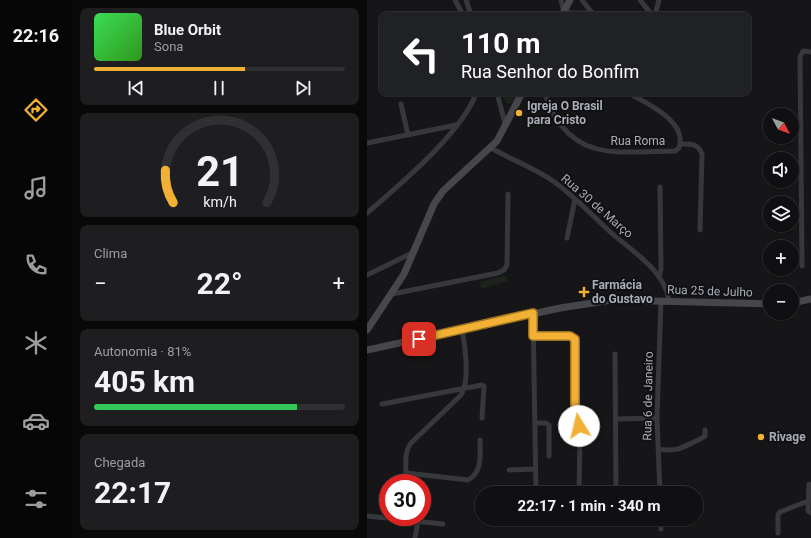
<!DOCTYPE html>
<html lang="pt">
<meta charset="utf-8">
<style>
body{margin:0;font-family:Roboto,sans-serif;background:#1e1e20;color:#f1f3f6;height:100vh;display:flex;flex-direction:column;font-size:15px;white-space:nowrap}
*{box-sizing:border-box;margin:0}
p{font-size:13px;color:#9c9d9f}
.icon{flex:none;width:22px;height:22px;fill:none;stroke:currentColor;stroke-width:2;stroke-linecap:round;stroke-linejoin:round}
.map{position:relative;flex:1;overflow:hidden}
.side{display:flex;flex-direction:column;gap:8px;padding:8px;background:#09090a;width:295px}
.side>*{flex:none}
.banner{position:absolute;left:12px;top:12px;width:372px;height:84px;border-radius:8px;box-shadow:0 1px 3px #0004,0 0 0 1px #303032;background:#202124;color:#fff;overflow:hidden}
.needle{width:26px;rotate:131deg}
.fabs{position:absolute;left:396px;top:108px;display:grid;gap:8px}
.fabs a{display:grid;place-items:center;width:36px;height:36px;border-radius:50%;background:#101012;box-shadow:0 1px 3px #0004,0 0 0 1px #303032;font-size:20px}
.speed{position:absolute;left:12px;top:474px;display:flex;gap:8px;font-size:20px;font-weight:700;text-align:center}
.speed>*{display:grid;place-content:center;width:52px;height:52px;border-radius:50%;background:#101012;box-shadow:0 1px 3px #0004,0 0 0 1px #303032;line-height:1}
.speed .limit{border:6px solid #d22;background:#fff;color:#111}
.pin{position:absolute;display:grid;place-items:center;width:34px;height:34px;color:#fff;margin:-17px;border-radius:8px;box-shadow:0 2px 6px #0006}
.me{position:absolute;width:44px;margin:-22px;rotate:351deg;stroke-linejoin:round;filter:drop-shadow(0 0 3px #0008)}
.turn{display:flex;align-items:center;gap:14px;height:84px;padding:0 16px;font-size:18px}
.turn .icon{width:52px;height:52px;stroke-width:2.5}
.turn b{display:block;font-size:28px;line-height:34px}
.big{font-size:30px;font-weight:700;line-height:1.1}
.side .card{flex:1;display:flex;flex-direction:column;justify-content:center;gap:6px;min-width:0;padding:0 14px;border-radius:8px;background:#1e1e20}
.side .dial{align-items:center;gap:0}
.dial svg{height:104px;overflow:visible;fill:none;stroke:#303032;stroke-width:7;stroke-linecap:round;text-anchor:middle}
.dial text{fill:#f1f3f6;stroke:none}
.song{display:flex;align-items:center;gap:12px}
.cover{width:48px;height:48px;border-radius:6px;background:linear-gradient(135deg,hsl(130 70% 55%),hsl(110 70% 35%))}
.played{height:4px;border-radius:2px;background:linear-gradient(90deg,#f2b134 60%,#303032 60%)}
.keys{display:flex;justify-content:space-around;direction:ltr}
.heat{display:flex;justify-content:space-between;align-items:center;font-size:22px;direction:ltr}
.charge{height:6px;border-radius:3px;background:linear-gradient(90deg,#34c759 81%,#303032 0)}
.trip{position:absolute;left:108px;top:486px;width:228px;height:40px;border-radius:20px;background:#101012;box-shadow:0 1px 3px #0004,0 0 0 1px #303032;font-weight:700;line-height:40px;text-align:center}
main{display:flex;flex:1;min-height:0}
.menu{display:flex;flex-direction:column;width:72px;justify-content:space-around;align-items:center;background:#060607;color:#9c9d9f}
.menu .icon{width:28px;height:28px}
.menu .on{color:#f2b134}
.menu b{font-size:18px;color:#f1f3f6}
.map>svg:first-child{display:block}
.green{fill:#1c231d}
.lines{fill:none;stroke-linecap:round;stroke-linejoin:round}
.street{stroke:#37383d;stroke-width:5}
.secondary{stroke:#45474d;stroke-width:7}
.route-casing{stroke:#9d7322;stroke-width:10}
.route{stroke:#f2b134;stroke-width:7}
.poi-dot{fill:#f2b134;stroke:#111113;stroke-width:1.5}
.labels{text-anchor:middle;stroke-width:4;stroke-linejoin:round;paint-order:stroke}
.poi-label{font-size:12px;font-weight:bold;fill:#a8adb8;stroke:#111113;text-anchor:start}
.street-label{font-size:12px;fill:#a8adb8;stroke:#111113}
</style>
<main>
<nav class="menu">
<b>22:16</b>
<svg class="icon on" aria-label="directions" viewBox="0 0 24 24"><path d="M12 3l9 9-9 9-9-9zM9 14v-3h6M13 9l2 2-2 2"/></svg>
<svg class="icon" aria-label="music" viewBox="0 0 24 24"><path d="M9 18V5l10-2v13"/><circle cx="6" cy="18" r="3"/><circle cx="16" cy="16" r="3"/></svg>
<svg class="icon" aria-label="phone" viewBox="0 0 24 24"><path d="M5 4h4l2 5-3 2q2 4 5 5l2-3 5 2v4C11 20 4 13 5 4z"/></svg>
<svg class="icon" aria-label="climate" viewBox="0 0 24 24"><path d="M12 3v18M4 7l16 10M4 17L20 7"/></svg>
<svg class="icon" aria-label="car" viewBox="0 0 24 24"><path d="M5 17H2v-5l4-1 3-4h7l3 4 3 1v5h-3M9 17h6M6 11h13"/><circle cx="7" cy="17" r="2"/><circle cx="17" cy="17" r="2"/></svg>
<svg class="icon" aria-label="filters" viewBox="0 0 24 24"><path d="M4 7h16M4 17h16"/><circle cx="9" cy="7" r="2"/><circle cx="15" cy="17" r="2"/></svg>
</nav>
<section class="side">
<div class="card">
<div class="song"><i class="cover"></i><div><b>Blue Orbit</b><p>Sona</p></div></div>
<div class="played"></div>
<div class="keys"><svg class="icon" aria-label="previous" viewBox="0 0 24 24"><path d="M18 5L8 12l10 7zM5 5v14"/></svg><svg class="icon" aria-label="pause" viewBox="0 0 24 24"><path d="M8 5v14M16 5v14"/></svg><svg class="icon" aria-label="next" viewBox="0 0 24 24"><path d="M6 5l10 7-10 7zM19 5v14"/></svg></div>
</div>
<div class="card dial"><svg viewBox="0 0 100 80">
<path d="M14 69A42 42 0 1 1 86 69"/>
<path d="M14 69A42 42 0 0 1 8 44" stroke="#f2b134"/>
<text x="50" y="56" font-size="32" font-weight="700">21</text>
<text x="50" y="72" font-size="11">km/h</text>
</svg></div>
<div class="card"><p>Clima</p>
<div class="heat"><a>−</a><b class="big">22°</b><a>+</a></div>
</div>
<div class="card"><p>Autonomia · 81%</p><b class="big">405 km</b><div class="charge"></div></div>
<div class="card"><p>Chegada</p><b class="big">22:17</b></div>
</section>
<div class="map">
<svg width="444" height="538" viewBox="0 0 444 538">
<rect width="100%" height="100%" fill="#161618"/>
<!-- green -->
<path class="green" d="M 134,93 L 152,93 L 147,102 L 142,104 L 138,102 Z
M 136,276 L 139,276 L 141,281 L 114,289 L 113,282 Z"/>
<g class="lines">
<!-- street -->
<path class="street" d="M 88,0 L 96,15
M 99,0 L 104,15
M 194,0 L 197,11 L 204,13 L 224,13
M 215,0 L 226,14
M 273,0 L 285,15
M 288,15 L 292,0
M 130,93 L 138,123
M 178,93 C 184,117 202,141 227,148 C 248,155 285,151 308,151 L 312,148 C 321,121 280,104 262,93
M 34,104 L 41,135
M 0,143 L 89,125
M 313,144 C 323,144 331,143 335,154 L 333,230
M 124,148 C 145,160 167,168 186,181 C 207,196 223,213 241,230 C 263,250 297,269 302,300
M 0,213 C 31,186 97,131 109,93
M 200,238 L 208,199
M 435,266 L 433,57 L 436,51 L 444,52
M 0,275 L 47,252
M 292,277 L 294,269 L 293,187
M 25,294 L 131,273 L 137,270 L 140,265 L 141,194
M 166,313 L 169,493
M 166,336 L 203,337 L 208,339 L 208,405 L 213,436 L 212,493
M 248,354 L 249,493
M 15,404 L 115,385 L 117,386 L 115,418
M 250,419 L 290,418
M 168,423 L 179,423 L 182,425 L 182,456
M 291,450 C 297,449 305,451 311,449 C 315,448 336,438 338,436 L 338,430
M 142,470 L 168,469
M 39,473 L 101,480 C 116,472 113,454 113,440
M 39,483 C 40,469 36,456 43,444 L 94,395 C 103,381 98,346 95,329
M 442,484 L 441,511 L 444,513
M 293,493 L 290,418 L 294,300
M 0,516 L 76,524
M 294,519 L 294,529
M 411,533 L 411,515 L 413,512 L 441,501
M 48,538 L 51,521"/>
<!-- secondary -->
<path class="secondary" d="M 195,15 L 203,0
M 425,303 L 444,299
M 0,330 L 37,274 L 67,204 L 76,191 L 130,141 L 155,93
M 0,350 L 193,308 L 245,300 L 403,304"/>
</g>
<g class="lines">
<!-- route casing -->
<g class="route-casing">
<path id="route" d="M 52,339 L 166,313 L 166,336 L 203,336 L 208,339 L 208,405 L 212,426"/>
</g>
<!-- route -->
<use href="#route" class="route"/>
</g>
<!-- markers -->
<g class="poi-dot">
<circle cx="152" cy="113" r="4"/>
<path d="M215 286h4v4h4v4h-4v4h-4v-4h-4v-4h4z"/>
<circle cx="394" cy="437" r="4"/>
</g>
<g class="labels">
<!-- poi labels -->
<g class="poi-label">
<text x="160" y="110">Igreja O Brasil<tspan x="160" dy="14">para Cristo</tspan></text>
<text x="225" y="289">Farmácia<tspan x="225" dy="14">do Gustavo</tspan></text>
<text x="402" y="441">Rivage</text>
</g>
<!-- street labels -->
<g class="street-label">
<text x="271" y="145">Rua Roma</text>
<text transform="translate(230 206) rotate(41)" y="4">Rua 30 de Março</text>
<text transform="translate(343 291) rotate(2)" y="4">Rua 25 de Julho</text>
<text transform="translate(281 396) rotate(-89)" y="4">Rua 6 de Janeiro</text>
</g>
</g>
</svg>
<div class="fabs">
<a><svg class="needle" viewBox="-14 -14 28 28"><path d="M0-13l5 13h-10z" fill="#e53935"/><path d="M0 13l5-13h-10z" fill="#9c9d9f"/></svg></a>
<a><svg class="icon" aria-label="sound" viewBox="0 0 24 24"><path d="M4 9h4l5-4v14l-5-4H4zM17 9q2 3 0 6"/></svg></a>
<a><svg class="icon" aria-label="layers" viewBox="0 0 24 24"><path d="M12 4l9 5-9 5-9-5zM3 14l9 5 9-5"/></svg></a>
<a>+</a>
<a>−</a>
</div>
<div class="speed"><div class="limit">30</div></div>
<div class="pin" style="left:52px;top:339px;background:#d93025"><svg class="icon" aria-label="arrive" viewBox="0 0 24 24"><path d="M6 21V4h12l-3 4 3 4H6"/></svg></div>
<svg class="me" style="left:212px;top:426px" viewBox="-20 -20 40 40"><circle r="19" fill="#fff"/><path d="M0-13L10 11 0 6-10 11z" fill="#f2b134"/></svg>
<div class="trip">22:17 · 1 min · 340 m</div>
<div class="banner">
<div class="turn"><svg class="icon" aria-label="left" viewBox="0 0 24 24"><path d="M17 20v-9H6M10 6l-5 5 5 5"/></svg><div><b>110 m</b>Rua Senhor do Bonfim</div></div>
</div>
</div>
</main>
